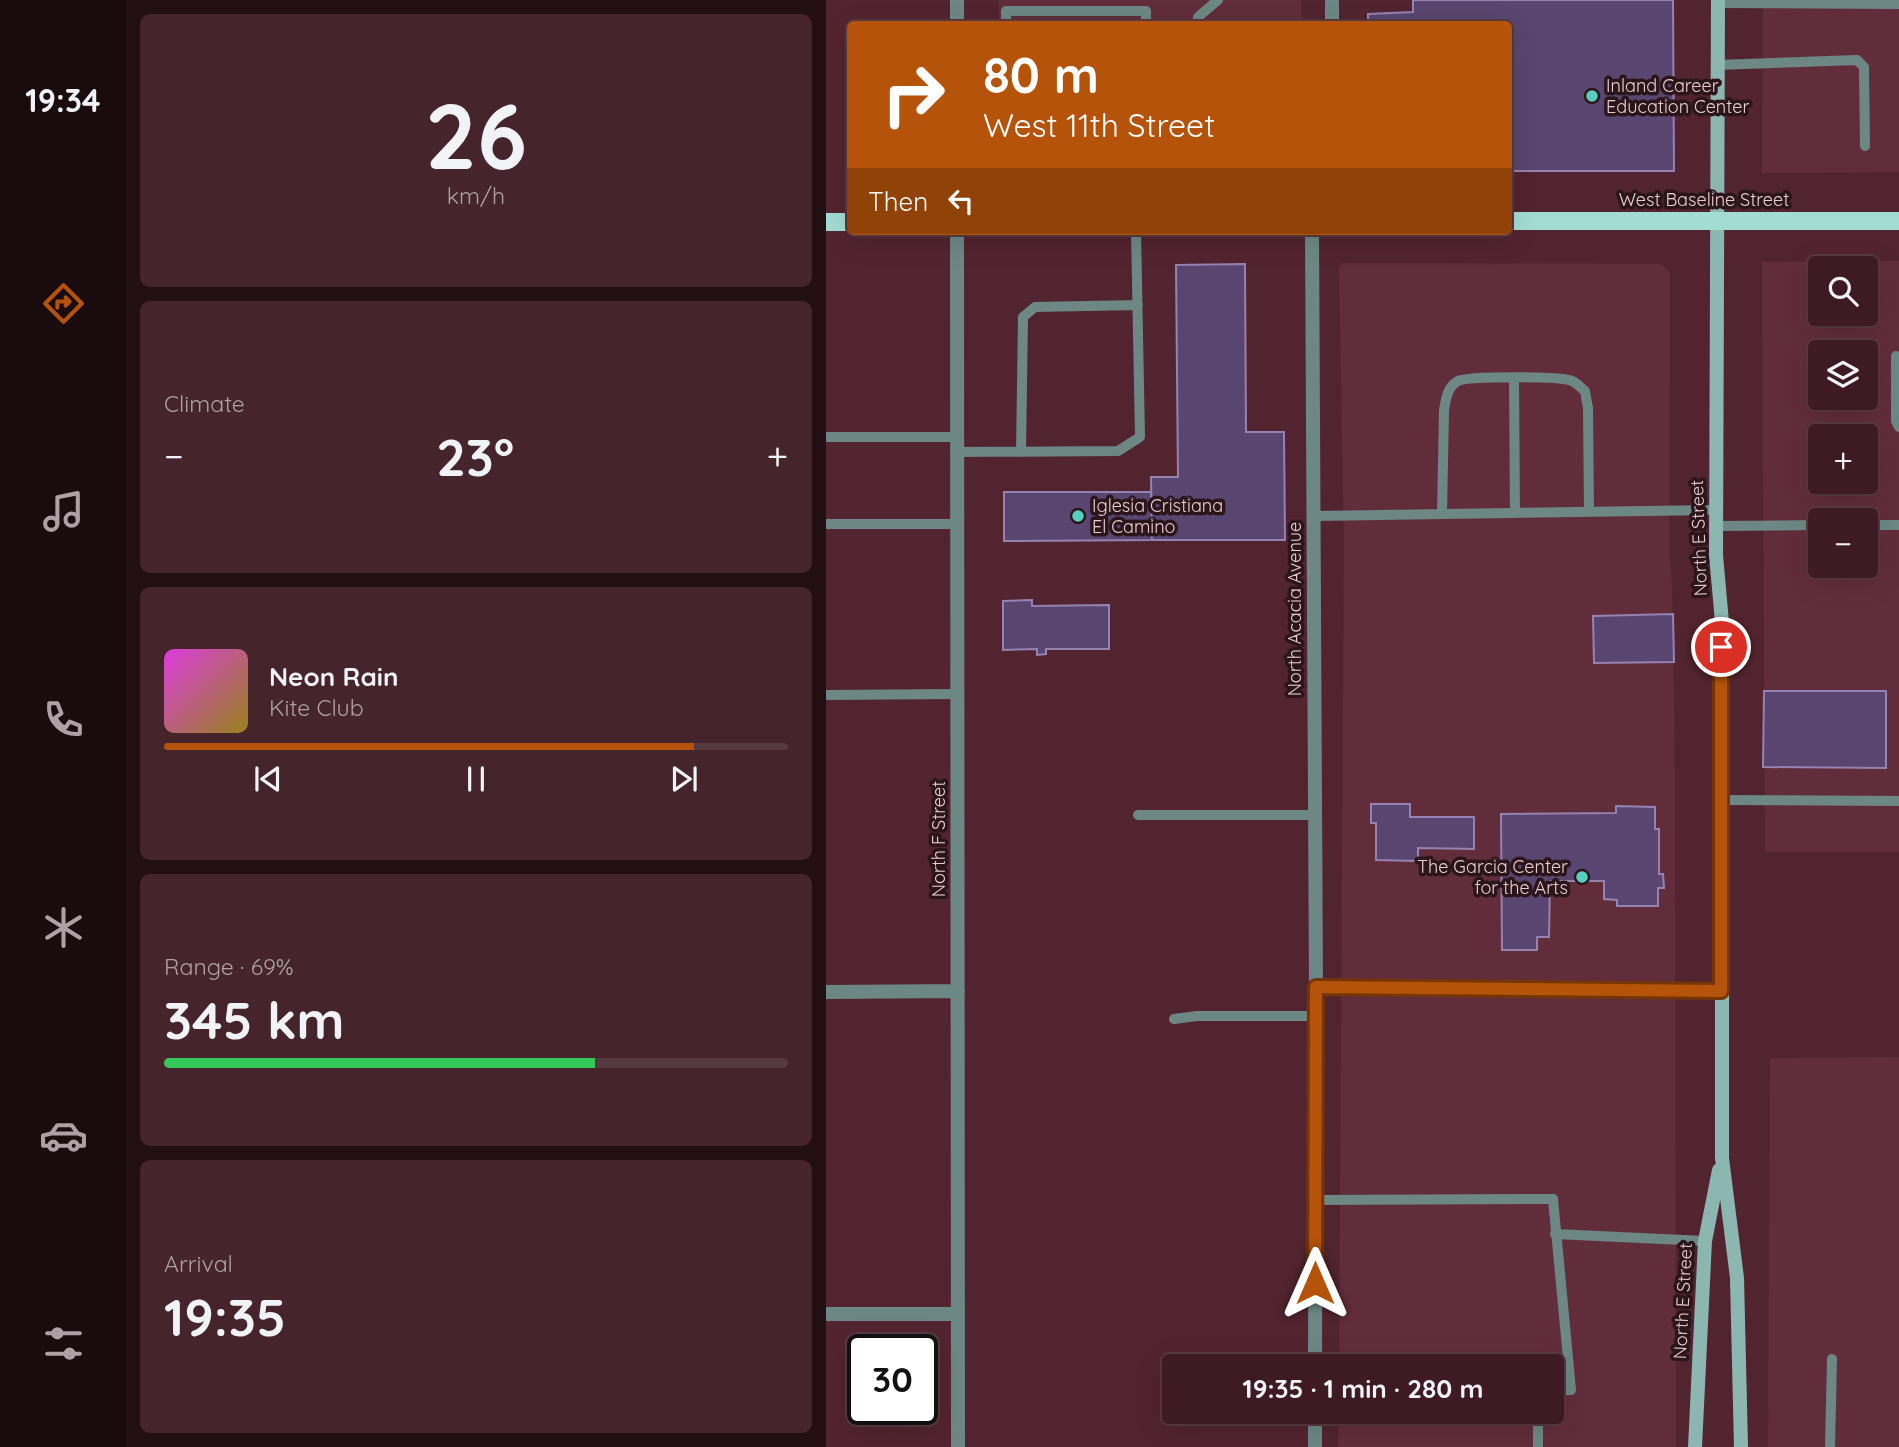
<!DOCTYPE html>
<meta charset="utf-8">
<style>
body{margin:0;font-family:Quicksand,sans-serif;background:#45242c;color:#f1f3f6;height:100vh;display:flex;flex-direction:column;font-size:26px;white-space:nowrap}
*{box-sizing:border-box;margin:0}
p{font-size:23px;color:#ada1a6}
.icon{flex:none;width:38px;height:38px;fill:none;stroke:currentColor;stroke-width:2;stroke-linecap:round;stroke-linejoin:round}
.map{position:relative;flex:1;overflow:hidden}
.details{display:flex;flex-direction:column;gap:14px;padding:14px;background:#220f14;width:700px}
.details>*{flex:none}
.hud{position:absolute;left:21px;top:21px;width:665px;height:214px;border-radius:7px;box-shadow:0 7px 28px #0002,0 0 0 2px #573941;background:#b45309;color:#fff;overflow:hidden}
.controls{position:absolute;left:982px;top:256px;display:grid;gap:14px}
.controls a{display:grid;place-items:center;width:70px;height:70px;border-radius:7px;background:#3e1b24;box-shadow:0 7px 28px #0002,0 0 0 2px #573941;font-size:35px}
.speed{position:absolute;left:21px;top:1334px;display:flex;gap:14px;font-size:35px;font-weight:700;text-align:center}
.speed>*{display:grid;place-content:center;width:91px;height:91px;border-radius:50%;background:#3e1b24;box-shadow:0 7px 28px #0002,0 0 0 2px #573941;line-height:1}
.speed .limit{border:4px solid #111;border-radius:10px;background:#fff;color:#111}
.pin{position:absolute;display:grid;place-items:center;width:60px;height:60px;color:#fff;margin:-30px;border:4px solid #fff;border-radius:50%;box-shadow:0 2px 7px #0007}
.me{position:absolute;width:77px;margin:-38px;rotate:0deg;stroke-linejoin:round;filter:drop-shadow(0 0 5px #0008)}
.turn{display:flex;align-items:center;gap:24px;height:147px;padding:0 21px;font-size:32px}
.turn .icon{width:91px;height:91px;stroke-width:2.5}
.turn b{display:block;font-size:49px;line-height:60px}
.then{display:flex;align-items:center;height:66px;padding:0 21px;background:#0003;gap:14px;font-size:26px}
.big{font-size:52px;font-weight:700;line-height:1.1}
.details .widget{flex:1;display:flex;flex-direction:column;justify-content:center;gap:10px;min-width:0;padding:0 24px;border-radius:10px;background:#45242c}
.details .dial{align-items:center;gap:0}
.dial b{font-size:91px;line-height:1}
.song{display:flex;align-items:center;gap:21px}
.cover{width:84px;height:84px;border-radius:10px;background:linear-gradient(135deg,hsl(300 70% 55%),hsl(50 70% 35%))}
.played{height:7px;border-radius:4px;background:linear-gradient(90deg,#b45309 85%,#573941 85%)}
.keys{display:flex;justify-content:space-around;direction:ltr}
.heat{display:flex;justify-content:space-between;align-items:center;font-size:38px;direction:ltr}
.charge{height:10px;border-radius:5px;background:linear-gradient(90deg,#34c759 69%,#573941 0)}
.trip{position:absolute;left:336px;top:1354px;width:402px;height:70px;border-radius:7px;background:#3e1b24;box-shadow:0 7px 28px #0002,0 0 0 2px #573941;font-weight:700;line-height:70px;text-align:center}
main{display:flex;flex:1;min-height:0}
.tabs{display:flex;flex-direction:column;width:126px;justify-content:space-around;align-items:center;background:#190b0e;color:#ada1a6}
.tabs .icon{width:49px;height:49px}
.tabs .current{color:#b45309}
.tabs b{font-size:32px;color:#f1f3f6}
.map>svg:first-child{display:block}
.built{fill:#622d3b;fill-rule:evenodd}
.building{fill:#594670;stroke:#9682b0;stroke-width:2}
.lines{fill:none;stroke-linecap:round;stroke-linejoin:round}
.service{stroke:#6d8884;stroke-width:10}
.minor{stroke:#6d8884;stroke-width:14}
.secondary{stroke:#8cb7b1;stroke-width:14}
.primary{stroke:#a3dcd3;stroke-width:18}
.route-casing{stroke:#753606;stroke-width:18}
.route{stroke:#b45309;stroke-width:12}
.poi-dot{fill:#58cec0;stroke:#2a151a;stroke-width:2.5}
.labels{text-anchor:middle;stroke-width:7;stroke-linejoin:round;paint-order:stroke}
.poi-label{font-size:18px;fill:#ebccd2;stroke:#2a151a;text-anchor:start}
.street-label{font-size:18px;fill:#ebccd2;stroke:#2a151a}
</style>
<main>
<nav class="tabs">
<b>19:34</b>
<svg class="icon current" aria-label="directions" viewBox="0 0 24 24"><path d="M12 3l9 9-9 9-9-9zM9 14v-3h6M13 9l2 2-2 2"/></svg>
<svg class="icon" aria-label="music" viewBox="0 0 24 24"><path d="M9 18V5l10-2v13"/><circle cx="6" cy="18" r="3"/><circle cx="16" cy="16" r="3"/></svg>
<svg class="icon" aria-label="phone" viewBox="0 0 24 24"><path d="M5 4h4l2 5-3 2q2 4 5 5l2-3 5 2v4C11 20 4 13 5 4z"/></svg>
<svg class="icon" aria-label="climate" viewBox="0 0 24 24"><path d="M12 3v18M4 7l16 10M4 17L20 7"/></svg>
<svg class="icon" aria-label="car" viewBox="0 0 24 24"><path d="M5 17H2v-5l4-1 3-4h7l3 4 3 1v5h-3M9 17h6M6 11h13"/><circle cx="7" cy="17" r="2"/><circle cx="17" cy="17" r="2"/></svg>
<svg class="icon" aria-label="filters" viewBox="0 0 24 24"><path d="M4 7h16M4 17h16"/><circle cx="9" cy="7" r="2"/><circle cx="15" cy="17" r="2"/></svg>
</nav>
<section class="details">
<div class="widget dial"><b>26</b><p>km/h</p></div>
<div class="widget"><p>Climate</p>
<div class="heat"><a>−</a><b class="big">23°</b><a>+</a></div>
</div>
<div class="widget">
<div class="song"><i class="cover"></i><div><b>Neon Rain</b><p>Kite Club</p></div></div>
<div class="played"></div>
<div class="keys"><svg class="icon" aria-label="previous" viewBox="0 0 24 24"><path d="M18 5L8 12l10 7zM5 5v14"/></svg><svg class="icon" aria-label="pause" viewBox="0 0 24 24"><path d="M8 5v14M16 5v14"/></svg><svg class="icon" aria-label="next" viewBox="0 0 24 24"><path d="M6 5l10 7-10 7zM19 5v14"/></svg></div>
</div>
<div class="widget"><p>Range · 69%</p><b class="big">345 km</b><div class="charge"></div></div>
<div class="widget"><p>Arrival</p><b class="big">19:35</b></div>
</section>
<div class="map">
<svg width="1073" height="1447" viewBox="0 0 1073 1447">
<rect width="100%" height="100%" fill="#522430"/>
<!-- built -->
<path class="built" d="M 173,0 L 475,0 L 476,24 L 173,24 Z
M 937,0 L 1073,0 L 1073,172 L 936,173 Z
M 1073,261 L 1073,852 L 939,852 L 936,262 ZM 994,268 L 1040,268 L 1040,313 L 994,313 ZM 994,352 L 1040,352 L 1040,397 L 994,397 ZM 994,436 L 1040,436 L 1040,481 L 994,481 ZM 994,520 L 1040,520 L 1040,565 L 994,565 Z
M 516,263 L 835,264 L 844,273 L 843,551 L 846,582 L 849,772 L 850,1447 L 512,1447 L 513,1412 L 726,1412 L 726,1367 L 513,1367 L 518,543 L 513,269 Z
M 1073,1057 L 1073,1447 L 942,1447 L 944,1058 Z"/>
<!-- building -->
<path class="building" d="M 587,0 L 847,0 L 848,171 L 682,171 L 682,24 L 542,24 L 542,14 L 587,12 Z
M 419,264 L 420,432 L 458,432 L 459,540 L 326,540 L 325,477 L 352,477 L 350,265 Z
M 178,492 L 325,492 L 326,540 L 178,541 Z
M 206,600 L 206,606 L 283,605 L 283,649 L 220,649 L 220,654 L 211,655 L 211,649 L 177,650 L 177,601 Z
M 847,614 L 848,662 L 768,663 L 767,616 Z
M 938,691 L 1060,691 L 1060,768 L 937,767 Z
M 545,804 L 584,804 L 584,817 L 648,817 L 648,849 L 592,848 L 592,861 L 550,860 L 550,823 L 545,823 Z
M 790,806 L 829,807 L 829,829 L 833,829 L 833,874 L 837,874 L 838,888 L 832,888 L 832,906 L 791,906 L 791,900 L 778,899 L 778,881 L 724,881 L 723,937 L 711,937 L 711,950 L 676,950 L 675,814 L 790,813 Z"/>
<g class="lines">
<!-- service -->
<path class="service" d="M 892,3 L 1073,4
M 180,24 L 180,11 L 320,11 L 320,24
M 372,24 L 372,17 L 392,0
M 891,65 L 1031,60 L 1038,67 L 1039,146
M 1070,356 L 1070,421 L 1073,427
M 688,378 L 689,513
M 0,437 L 131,437
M 131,452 L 292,451 L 314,437 L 310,231
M 195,452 L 197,317 L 209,307 L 312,305
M 616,514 L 618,410 C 620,399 621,387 632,381 C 642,376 736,376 746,381 C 751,383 755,388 759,391 L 762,408 L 763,512
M 488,516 L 890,510
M 0,524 L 132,524
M 1040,525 L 1073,525
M 890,526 L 994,525
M 0,695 L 131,694
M 896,800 L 1073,801
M 312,815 L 489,815
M 490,987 L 896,991
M 348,1019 L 371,1016 L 490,1016
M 489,1200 L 727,1199 L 745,1390 L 726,1391
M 729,1234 L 879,1241
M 712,1412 L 712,1447
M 1004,1447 L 1006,1359"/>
<!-- minor -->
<path class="minor" d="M 131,0 L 131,24
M 506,24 L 506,0
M 131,231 L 132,1447
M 486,231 L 490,987 L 489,1367
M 0,992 L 132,991
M 0,1314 L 132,1314
M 489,1447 L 489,1412"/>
<!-- secondary -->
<path class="secondary" d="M 892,0 L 890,555 L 896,622 L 896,1158 L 911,1278 L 915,1447
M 869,1447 L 879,1241 L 893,1170"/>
<!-- primary -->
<path class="primary" d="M 682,221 L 1073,221
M 0,222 L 24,222"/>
</g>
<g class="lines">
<!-- route casing -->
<g class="route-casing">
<path id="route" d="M 489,1283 L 490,987 L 895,991 L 895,647"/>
</g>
<!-- route -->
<use href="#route" class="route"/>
</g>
<!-- markers -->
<g class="poi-dot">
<circle cx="766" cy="96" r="7"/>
<circle cx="252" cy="516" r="7"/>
<circle cx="756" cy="877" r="7"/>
</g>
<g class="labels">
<!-- poi labels -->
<g class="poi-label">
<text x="780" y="92">Inland Career<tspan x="780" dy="21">Education Center</tspan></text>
<text x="266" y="512">Iglesia Cristiana<tspan x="266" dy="21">El Camino</tspan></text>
<text x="742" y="873" text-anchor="end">The Garcia Center<tspan x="742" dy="21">for the Arts</tspan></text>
</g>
<!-- street labels -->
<g class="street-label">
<text x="878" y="206">West Baseline Street</text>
<text transform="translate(873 538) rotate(-92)" y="6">North E Street</text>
<text transform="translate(469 609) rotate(-90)" y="6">North Acacia Avenue</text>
<text transform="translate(113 839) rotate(-90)" y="6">North F Street</text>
<text transform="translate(857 1301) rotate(-87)" y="6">North E Street</text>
</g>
</g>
</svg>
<div class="controls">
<a><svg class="icon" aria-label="search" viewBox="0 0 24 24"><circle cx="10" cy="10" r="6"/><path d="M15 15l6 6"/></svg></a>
<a><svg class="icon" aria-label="layers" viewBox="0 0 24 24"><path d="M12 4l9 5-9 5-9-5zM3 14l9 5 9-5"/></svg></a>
<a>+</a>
<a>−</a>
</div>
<div class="speed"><div class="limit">30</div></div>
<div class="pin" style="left:895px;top:647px;background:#d93025"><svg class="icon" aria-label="arrive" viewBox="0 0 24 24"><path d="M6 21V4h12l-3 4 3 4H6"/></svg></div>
<svg class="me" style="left:489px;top:1283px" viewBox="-20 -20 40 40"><path d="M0-17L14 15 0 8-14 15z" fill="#b45309" stroke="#fff" stroke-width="4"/></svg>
<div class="trip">19:35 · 1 min · 280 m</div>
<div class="hud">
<div class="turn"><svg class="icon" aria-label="right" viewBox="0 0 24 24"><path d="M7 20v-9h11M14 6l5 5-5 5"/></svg><div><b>80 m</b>West 11th Street</div></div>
<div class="then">Then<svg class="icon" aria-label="left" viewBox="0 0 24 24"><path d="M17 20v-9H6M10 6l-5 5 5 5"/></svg></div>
</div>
</div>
</main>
